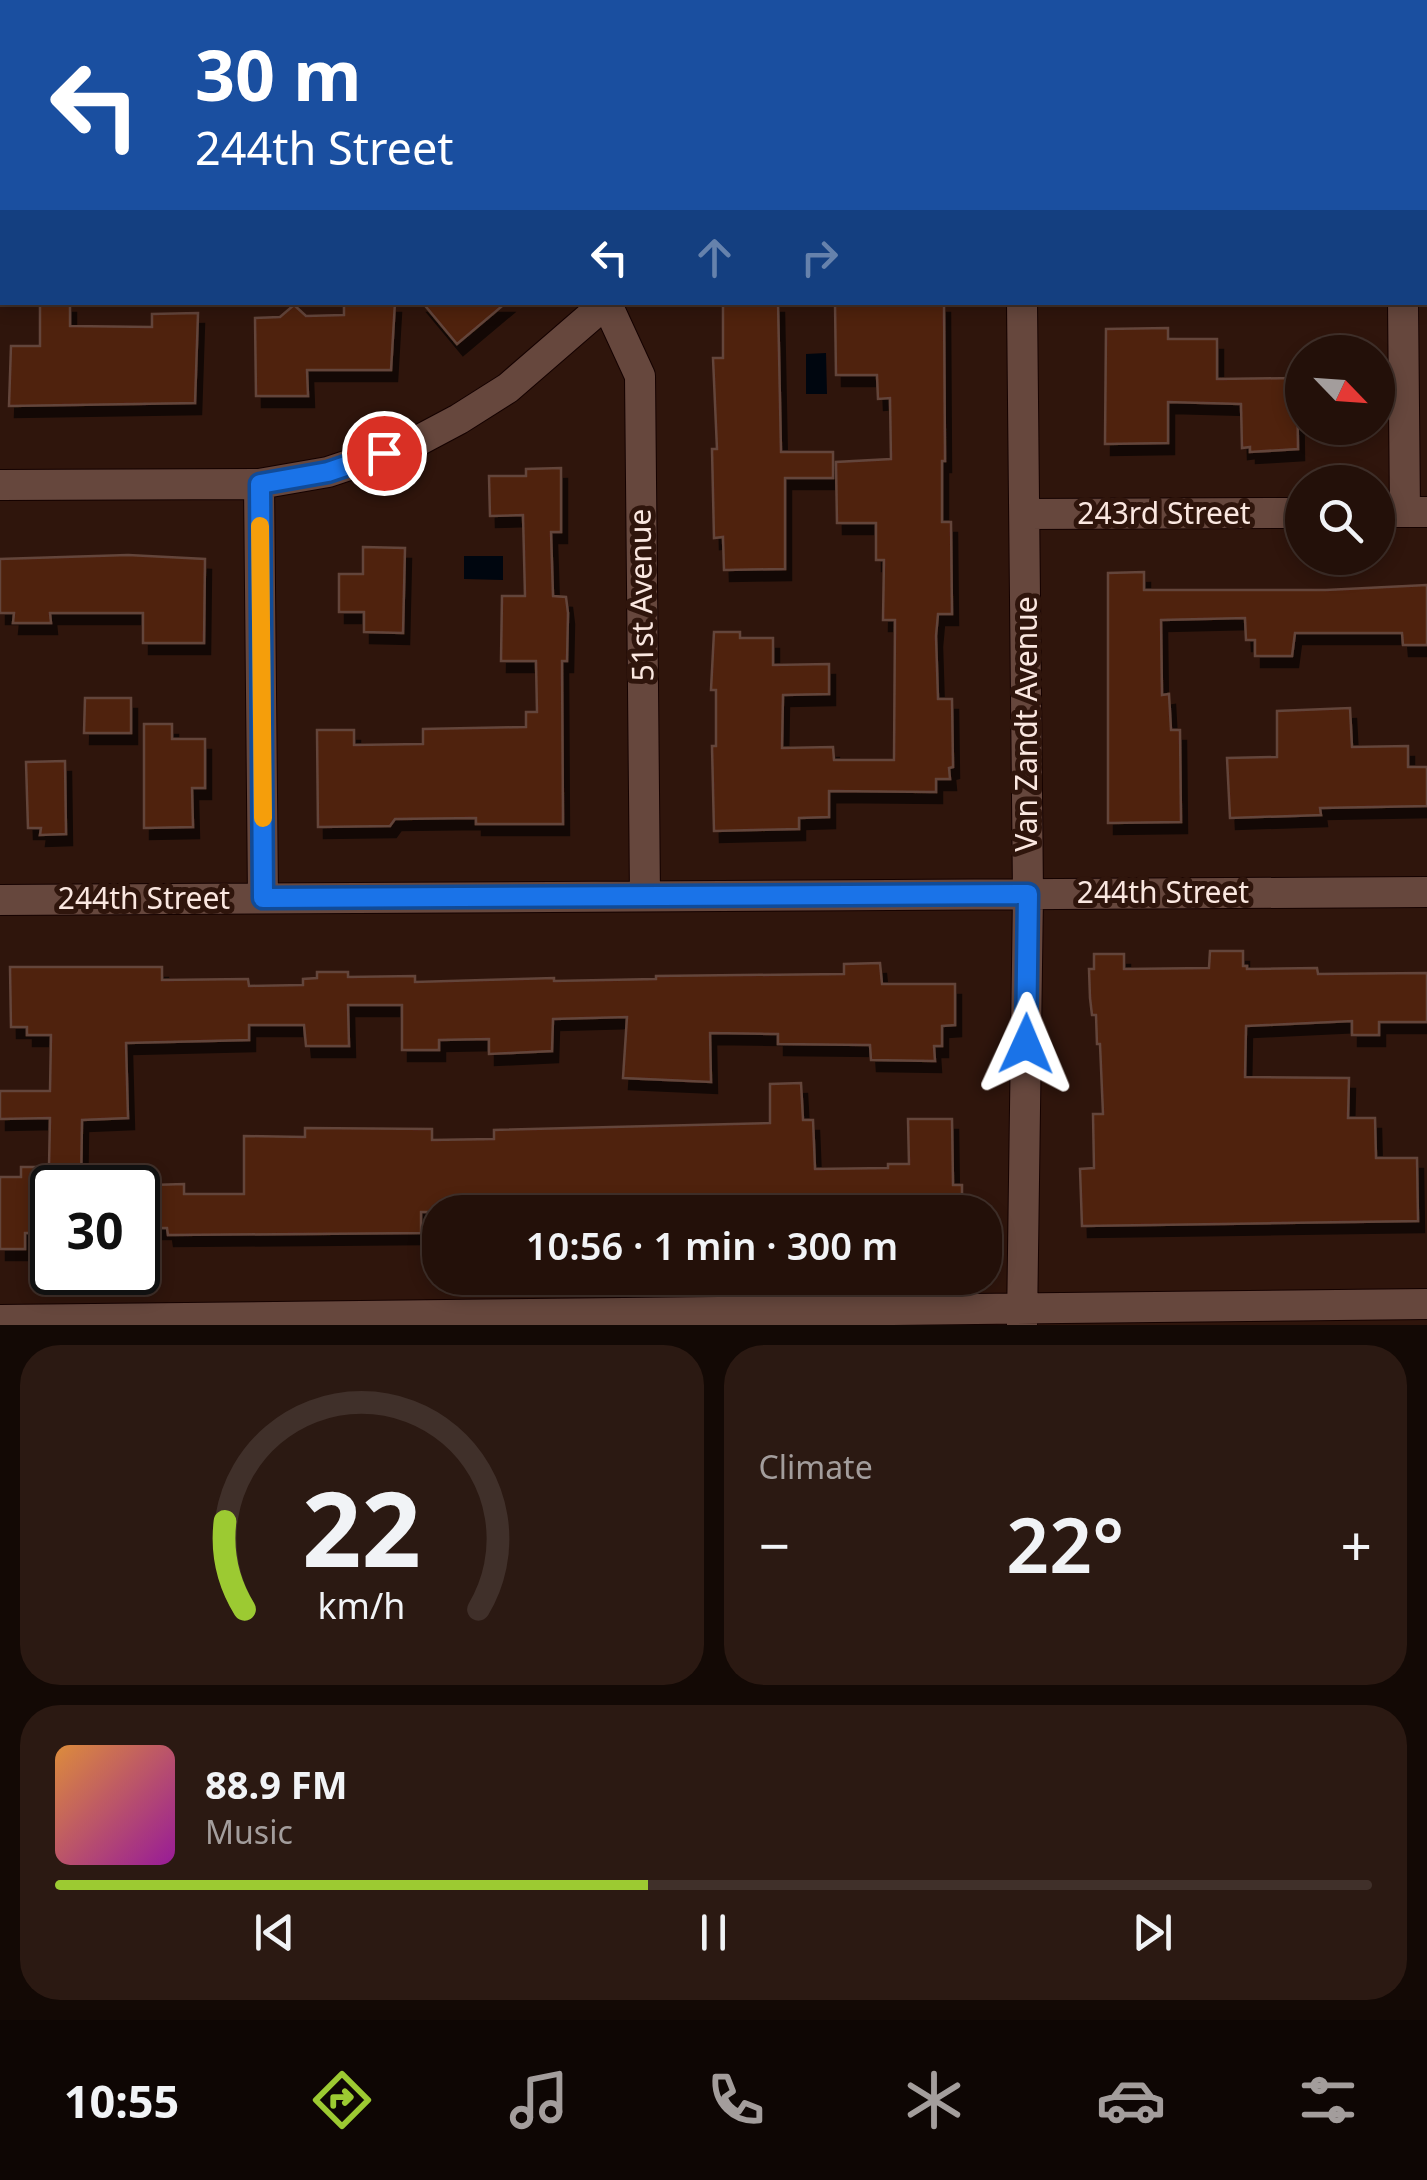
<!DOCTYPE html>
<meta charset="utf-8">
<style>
body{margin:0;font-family:"Noto Sans",sans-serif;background:#2b1912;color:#f1f3f6;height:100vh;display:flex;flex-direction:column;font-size:38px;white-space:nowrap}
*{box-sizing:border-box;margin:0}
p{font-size:32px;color:#a39d9c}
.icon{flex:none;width:55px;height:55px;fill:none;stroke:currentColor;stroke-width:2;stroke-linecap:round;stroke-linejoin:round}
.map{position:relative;height:1325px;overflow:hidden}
.drawer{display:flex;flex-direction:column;gap:20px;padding:20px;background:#130905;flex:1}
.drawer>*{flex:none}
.top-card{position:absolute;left:0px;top:0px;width:1428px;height:305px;box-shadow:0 5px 15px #0003,0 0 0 2px #40302a;background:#1a4fa0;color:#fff;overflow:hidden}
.needle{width:65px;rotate:115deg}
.fabs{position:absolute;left:1285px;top:335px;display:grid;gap:20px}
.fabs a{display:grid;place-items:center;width:110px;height:110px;border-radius:50%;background:#231009;box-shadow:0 5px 15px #0003,0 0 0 2px #40302a;font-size:50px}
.speed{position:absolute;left:30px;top:1165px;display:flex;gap:20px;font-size:50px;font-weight:700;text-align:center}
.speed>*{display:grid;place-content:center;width:130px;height:130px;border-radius:50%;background:#231009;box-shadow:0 5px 15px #0003,0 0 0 2px #40302a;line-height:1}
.speed .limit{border:5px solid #111;border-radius:15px;background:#fff;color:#111}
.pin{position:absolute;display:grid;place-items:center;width:85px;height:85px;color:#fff;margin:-42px;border:5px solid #fff;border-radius:50%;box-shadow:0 2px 10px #0007}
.me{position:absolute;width:110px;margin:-55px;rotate:1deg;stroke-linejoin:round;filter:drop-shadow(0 0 8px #0008)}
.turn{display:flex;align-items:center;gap:35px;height:210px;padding:0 30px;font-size:45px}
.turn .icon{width:130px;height:130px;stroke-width:2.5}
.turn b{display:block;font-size:70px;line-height:85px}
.lanes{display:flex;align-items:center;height:95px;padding:0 30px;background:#0003;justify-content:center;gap:50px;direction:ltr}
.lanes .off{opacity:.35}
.big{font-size:75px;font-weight:600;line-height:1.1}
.drawer .widget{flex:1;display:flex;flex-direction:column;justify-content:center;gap:15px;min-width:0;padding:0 35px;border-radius:40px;background:#2b1912}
.drawer .dial{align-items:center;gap:0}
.dial svg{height:260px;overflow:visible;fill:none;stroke:#40302a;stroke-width:7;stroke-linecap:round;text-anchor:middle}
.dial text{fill:#f1f3f6;stroke:none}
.song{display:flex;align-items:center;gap:30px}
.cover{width:120px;height:120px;border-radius:15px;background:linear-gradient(135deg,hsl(30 70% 55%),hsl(300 70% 35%))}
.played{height:10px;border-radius:5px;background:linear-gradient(90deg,#9cca32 45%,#40302a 45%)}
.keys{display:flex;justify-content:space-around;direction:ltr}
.heat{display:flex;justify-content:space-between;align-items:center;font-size:55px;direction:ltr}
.drawer .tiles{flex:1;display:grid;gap:20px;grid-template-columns:1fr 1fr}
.widget:last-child{grid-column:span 2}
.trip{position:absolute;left:422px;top:1195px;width:580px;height:100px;border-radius:40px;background:#231009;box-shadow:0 5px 15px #0003,0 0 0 2px #40302a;font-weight:600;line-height:100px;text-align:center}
.menu{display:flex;height:160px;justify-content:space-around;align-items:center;background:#0e0604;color:#a39d9c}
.menu .icon{width:70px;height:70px}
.menu .on{color:#9cca32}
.menu b{font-size:45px;color:#f1f3f6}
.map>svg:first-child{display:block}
.water{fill:#00060f}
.building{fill:#50200e;stroke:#63453a;stroke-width:2.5;filter:url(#shadow)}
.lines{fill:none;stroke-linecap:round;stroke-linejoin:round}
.minor-casing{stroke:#150200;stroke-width:32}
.major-casing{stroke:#150200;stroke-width:32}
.minor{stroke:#66473d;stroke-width:30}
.major{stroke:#9d7728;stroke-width:30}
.route-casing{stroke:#114b97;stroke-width:25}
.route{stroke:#1a73e8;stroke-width:18}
.slow{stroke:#f59e0b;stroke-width:18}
.labels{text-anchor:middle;stroke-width:10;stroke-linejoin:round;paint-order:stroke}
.street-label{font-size:30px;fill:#fae7e0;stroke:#2f150c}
</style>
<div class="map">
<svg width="1427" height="1325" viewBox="0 0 1427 1325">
<defs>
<filter id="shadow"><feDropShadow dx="6" dy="11" stdDeviation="0" flood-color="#0009"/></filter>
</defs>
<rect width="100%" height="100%" fill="#2f150c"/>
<!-- water -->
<path class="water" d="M 826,353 L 827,394 L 806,394 L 806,354 Z
M 464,556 L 503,556 L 503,580 L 464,579 Z"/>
<!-- building -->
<path class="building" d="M 40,302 L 70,302 L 70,326 L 152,327 L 152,314 L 198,313 L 195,403 L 9,406 L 11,346 L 40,346 Z
M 344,302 L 395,302 L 391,370 L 307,370 L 308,396 L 256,396 L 255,318 L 280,317 L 294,305 L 306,316 L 344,315 Z
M 422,302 L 507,302 L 457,344 Z
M 723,302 L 778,302 L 781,452 L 833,452 L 833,478 L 785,478 L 785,569 L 724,570 L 723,537 L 714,538 L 712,449 L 717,449 L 713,358 L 723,358 Z
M 835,302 L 944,302 L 945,461 L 942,461 L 942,522 L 951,522 L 952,614 L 938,614 L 936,636 L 938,699 L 952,699 L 953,767 L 949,768 L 950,779 L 936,779 L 936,792 L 829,791 L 829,817 L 799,818 L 799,829 L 714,831 L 712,746 L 716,746 L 716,690 L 711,690 L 714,632 L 740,632 L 740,638 L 773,638 L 773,665 L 829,664 L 829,694 L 783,695 L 782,748 L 833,747 L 834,760 L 894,760 L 895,620 L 883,620 L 884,560 L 876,560 L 876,523 L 837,523 L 836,462 L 891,459 L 890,398 L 878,399 L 877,375 L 836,375 Z
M 1168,328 L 1168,339 L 1217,339 L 1217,379 L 1297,378 L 1298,449 L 1250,452 L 1250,447 L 1242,448 L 1241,404 L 1168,402 L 1168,443 L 1105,444 L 1106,329 Z
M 561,468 L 561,532 L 551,532 L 553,596 L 566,597 L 568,613 L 567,661 L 562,661 L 563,824 L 476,824 L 476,818 L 395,819 L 390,826 L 318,827 L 317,730 L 354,730 L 354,745 L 423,744 L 423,729 L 526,727 L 526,712 L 537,712 L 536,661 L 501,661 L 502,596 L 525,596 L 523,515 L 490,516 L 489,476 L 526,476 L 526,469 Z
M 363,547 L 405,548 L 403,633 L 364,632 L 364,612 L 339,612 L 339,574 L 363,574 Z
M 128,555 L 205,559 L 204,643 L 143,643 L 143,613 L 50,613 L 51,623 L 13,623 L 14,613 L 0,613 L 0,559 Z
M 1144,572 L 1144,590 L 1326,590 L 1427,585 L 1427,645 L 1403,645 L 1402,633 L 1295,633 L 1292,656 L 1255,656 L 1255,640 L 1246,640 L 1245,618 L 1161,620 L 1162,695 L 1169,694 L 1171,730 L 1180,730 L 1181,822 L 1108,823 L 1108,573 Z
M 85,698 L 131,698 L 131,733 L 84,733 Z
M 1350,708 L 1352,747 L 1408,746 L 1408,767 L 1427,767 L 1427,806 L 1320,808 L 1321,815 L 1230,818 L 1227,758 L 1277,757 L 1277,711 Z
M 144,724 L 172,724 L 172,739 L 205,739 L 205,788 L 192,788 L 193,827 L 144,828 Z
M 65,761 L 66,834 L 40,835 L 41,828 L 28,828 L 26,762 Z
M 1210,951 L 1243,951 L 1243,966 L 1247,966 L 1247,969 L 1317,968 L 1318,974 L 1427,973 L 1427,1022 L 1379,1022 L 1379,1035 L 1352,1035 L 1352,1021 L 1246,1026 L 1245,1077 L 1349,1078 L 1348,1118 L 1375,1118 L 1376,1158 L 1417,1158 L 1418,1221 L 1082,1226 L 1080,1169 L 1094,1168 L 1093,1114 L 1103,1114 L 1100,1044 L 1097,1044 L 1096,1015 L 1092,1015 L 1090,998 L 1089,969 L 1094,969 L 1094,954 L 1124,954 L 1124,969 L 1209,968 Z
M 880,963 L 882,984 L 955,984 L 955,1025 L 942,1026 L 942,1046 L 934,1046 L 935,1061 L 871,1060 L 870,1045 L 778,1044 L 778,1034 L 710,1033 L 711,1082 L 623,1078 L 627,1017 L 553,1019 L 552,1051 L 489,1054 L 489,1039 L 439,1040 L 439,1050 L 402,1050 L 402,1005 L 348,1005 L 349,1046 L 306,1046 L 304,1025 L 249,1025 L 249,1040 L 126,1043 L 128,1118 L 82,1120 L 81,1188 L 52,1188 L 52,1233 L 25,1233 L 25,1249 L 0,1249 L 0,1177 L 21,1177 L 21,1167 L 49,1167 L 50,1118 L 0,1119 L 0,1091 L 50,1091 L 51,1035 L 27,1035 L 27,1027 L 11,1027 L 10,967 L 162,967 L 162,980 L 248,979 L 249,986 L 303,985 L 303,979 L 317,978 L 317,972 L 348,972 L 348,977 L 415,976 L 415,982 L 554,978 L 554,981 L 656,979 L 656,976 L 844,974 L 844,964 Z
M 801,1083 L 803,1120 L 813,1120 L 815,1169 L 888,1168 L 888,1164 L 909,1164 L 908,1119 L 952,1119 L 953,1185 L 962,1185 L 962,1212 L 421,1212 L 421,1233 L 168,1235 L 167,1228 L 152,1228 L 152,1185 L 184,1184 L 184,1194 L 244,1194 L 244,1136 L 305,1137 L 305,1128 L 432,1129 L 432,1140 L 494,1139 L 494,1130 L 770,1123 L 770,1084 Z"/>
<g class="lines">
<!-- minor casing -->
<g class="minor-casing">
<path id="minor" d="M 488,0 L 489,2
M 1016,0 L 1016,2
M 1401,0 L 1401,2
M 606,302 L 640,376 L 645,896
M 1022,302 L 1028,894 L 1022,1324
M 1403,302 L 1405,512
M 259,484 L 263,898
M 0,485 L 259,484 L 328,472 L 412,444 L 459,419 L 508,388 L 605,304
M 1378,512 L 1427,512
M 1026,514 L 1302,513
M 0,900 L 1427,892
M 0,1320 L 1427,1304"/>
</g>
<!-- major casing -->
<g class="major-casing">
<path id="major" d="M 768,2 L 793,0
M 0,57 L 2,56"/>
</g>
<!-- minor -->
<use href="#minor" class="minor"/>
<!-- major -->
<use href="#major" class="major"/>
</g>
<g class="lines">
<!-- route casing -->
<g class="route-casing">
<path id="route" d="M 384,453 L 328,472 L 260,484 L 263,898 L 1028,894 L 1026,1044"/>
</g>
<!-- route -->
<use href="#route" class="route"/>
<!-- slow -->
<path class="slow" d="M 260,526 L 263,818"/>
</g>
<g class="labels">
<!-- street labels -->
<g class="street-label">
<text x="1164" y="524">243rd Street</text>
<text transform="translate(642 595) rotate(-91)" y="10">51st Avenue</text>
<text transform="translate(1027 724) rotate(-90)" y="10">Van Zandt Avenue</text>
<text x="1163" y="903">244th Street</text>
<text x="144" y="909">244th Street</text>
</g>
</g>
</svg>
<div class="fabs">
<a><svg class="needle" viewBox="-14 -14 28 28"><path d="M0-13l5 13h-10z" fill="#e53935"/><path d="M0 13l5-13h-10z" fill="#a39d9c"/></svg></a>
<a><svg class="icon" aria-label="search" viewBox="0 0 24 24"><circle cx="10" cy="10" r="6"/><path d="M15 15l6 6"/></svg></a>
</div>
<div class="speed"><div class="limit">30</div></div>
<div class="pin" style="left:384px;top:453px;background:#d93025"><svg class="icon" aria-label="arrive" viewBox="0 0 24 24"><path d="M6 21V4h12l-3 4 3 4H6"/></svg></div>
<svg class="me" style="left:1026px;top:1044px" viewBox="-20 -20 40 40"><path d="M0-17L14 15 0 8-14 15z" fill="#1a73e8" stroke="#fff" stroke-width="4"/></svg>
<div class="trip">10:56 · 1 min · 300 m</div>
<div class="top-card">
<div class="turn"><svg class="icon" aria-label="left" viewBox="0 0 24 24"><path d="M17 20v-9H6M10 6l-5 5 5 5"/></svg><div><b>30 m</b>244th Street</div></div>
<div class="lanes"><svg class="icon" aria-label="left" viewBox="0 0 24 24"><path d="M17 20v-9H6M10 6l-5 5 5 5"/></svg><svg class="icon off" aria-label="ahead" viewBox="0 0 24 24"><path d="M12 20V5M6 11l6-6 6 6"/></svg><svg class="icon off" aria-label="right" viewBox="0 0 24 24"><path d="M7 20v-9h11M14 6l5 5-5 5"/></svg></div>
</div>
</div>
<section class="drawer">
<div class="tiles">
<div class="widget dial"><svg viewBox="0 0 100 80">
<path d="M14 69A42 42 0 1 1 86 69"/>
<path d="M14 69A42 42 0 0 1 8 42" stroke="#9cca32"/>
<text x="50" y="56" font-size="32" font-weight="700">22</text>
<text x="50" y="72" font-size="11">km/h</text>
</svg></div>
<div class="widget"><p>Climate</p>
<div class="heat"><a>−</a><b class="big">22°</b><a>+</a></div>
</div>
<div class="widget">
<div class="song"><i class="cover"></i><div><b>88.9 FM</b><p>Music</p></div></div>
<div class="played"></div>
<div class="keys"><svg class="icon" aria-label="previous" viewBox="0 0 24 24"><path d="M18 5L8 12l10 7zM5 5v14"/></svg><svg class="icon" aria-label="pause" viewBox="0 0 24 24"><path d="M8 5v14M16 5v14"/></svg><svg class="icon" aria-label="next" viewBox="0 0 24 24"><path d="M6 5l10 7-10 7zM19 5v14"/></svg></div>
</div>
</div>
</section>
<nav class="menu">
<b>10:55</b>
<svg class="icon on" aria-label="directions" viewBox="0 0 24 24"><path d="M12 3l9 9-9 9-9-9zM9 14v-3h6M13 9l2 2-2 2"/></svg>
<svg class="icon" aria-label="music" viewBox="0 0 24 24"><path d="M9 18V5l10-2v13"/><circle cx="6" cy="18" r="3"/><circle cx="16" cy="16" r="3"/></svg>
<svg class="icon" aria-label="phone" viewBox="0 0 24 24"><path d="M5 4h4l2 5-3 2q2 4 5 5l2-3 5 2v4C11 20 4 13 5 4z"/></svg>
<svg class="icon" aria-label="climate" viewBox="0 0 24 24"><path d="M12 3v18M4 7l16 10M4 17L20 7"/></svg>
<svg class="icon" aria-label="car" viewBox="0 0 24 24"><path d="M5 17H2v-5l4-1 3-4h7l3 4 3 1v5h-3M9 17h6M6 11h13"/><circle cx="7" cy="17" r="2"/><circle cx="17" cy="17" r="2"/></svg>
<svg class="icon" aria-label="filters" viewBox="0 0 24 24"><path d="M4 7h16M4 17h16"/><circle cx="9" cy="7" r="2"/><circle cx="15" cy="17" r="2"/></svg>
</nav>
